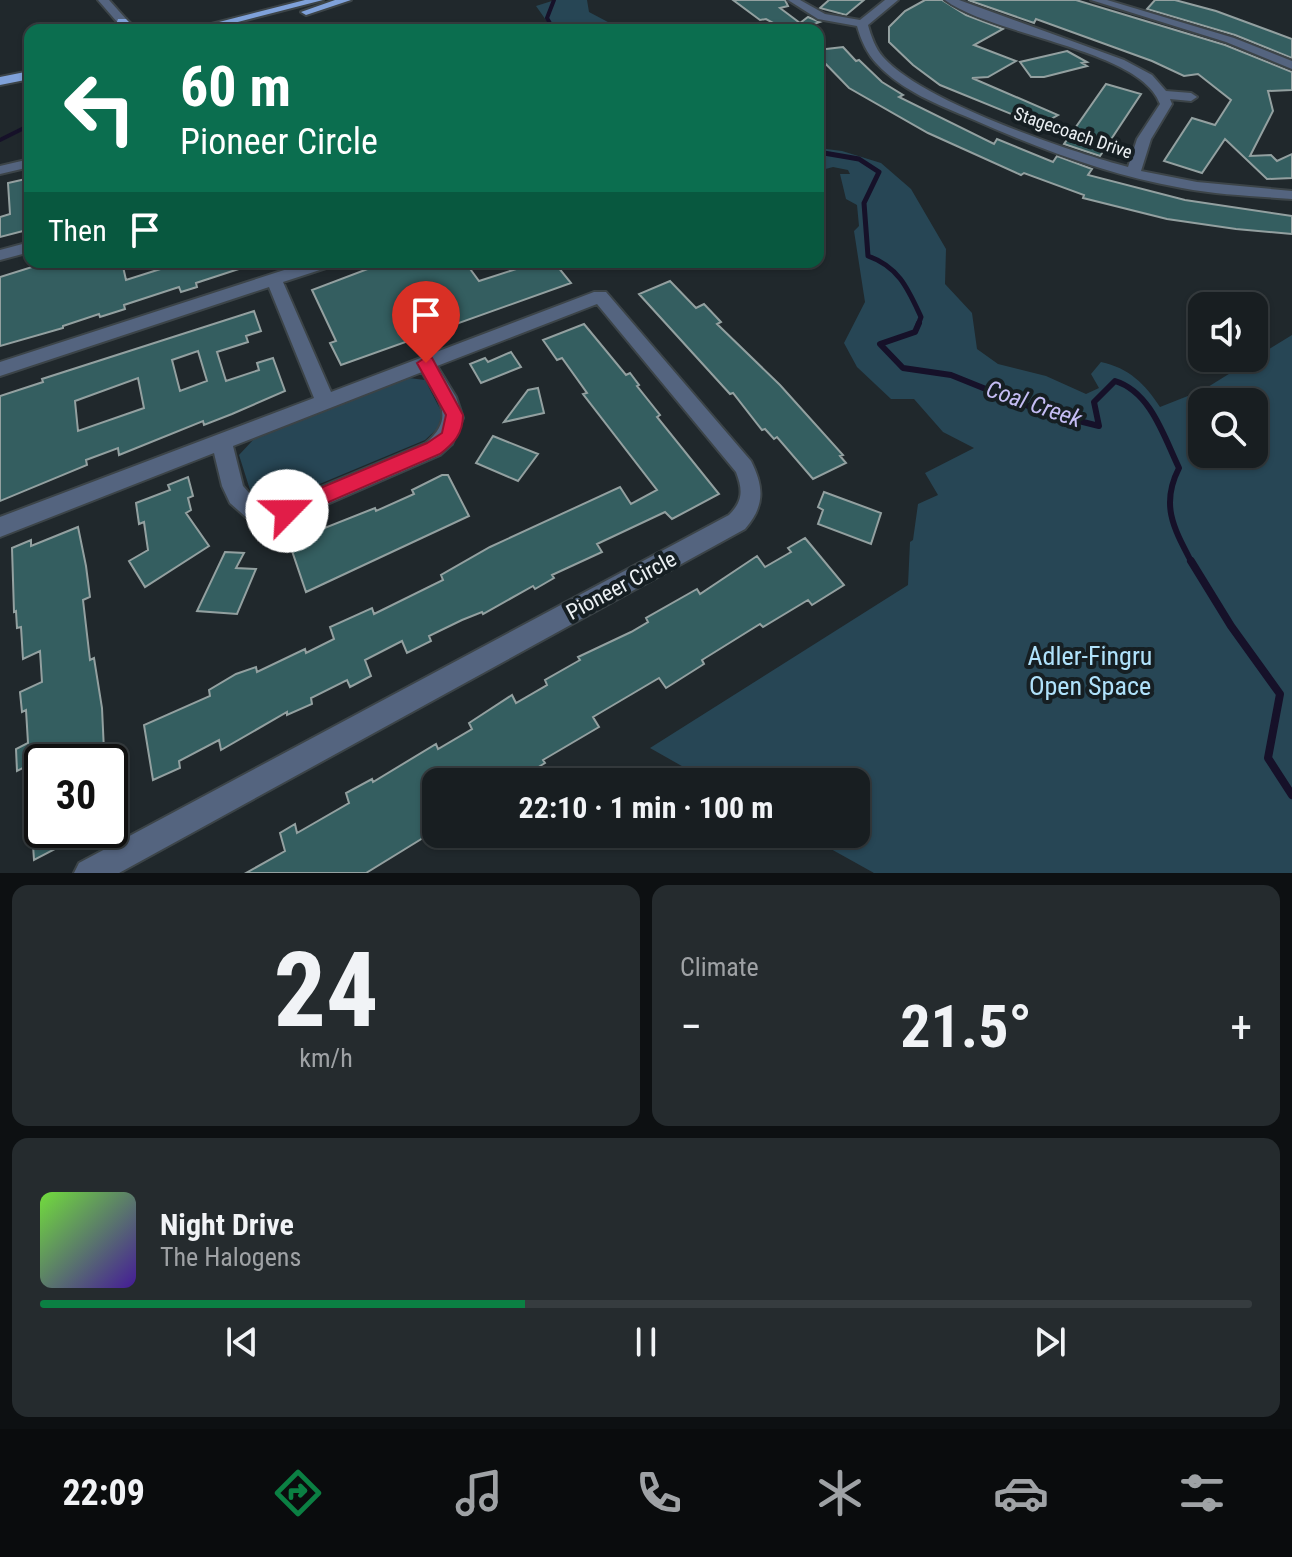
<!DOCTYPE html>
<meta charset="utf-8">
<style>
body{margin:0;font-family:"Roboto Condensed",sans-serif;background:#252b2e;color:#f1f3f6;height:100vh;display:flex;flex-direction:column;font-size:30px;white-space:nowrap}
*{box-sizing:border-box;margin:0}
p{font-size:26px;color:#9fa2a5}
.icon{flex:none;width:44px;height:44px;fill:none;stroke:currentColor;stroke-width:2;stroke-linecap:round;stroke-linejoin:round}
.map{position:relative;height:873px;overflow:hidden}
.side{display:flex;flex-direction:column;gap:12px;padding:12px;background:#0d1012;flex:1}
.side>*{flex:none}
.guide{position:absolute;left:24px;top:24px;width:800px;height:244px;border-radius:16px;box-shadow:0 2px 6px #0004,0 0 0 2px #363c3f;background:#0b6e4f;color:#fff;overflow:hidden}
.buttons{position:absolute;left:1188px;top:292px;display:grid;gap:16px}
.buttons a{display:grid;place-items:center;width:80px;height:80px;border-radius:16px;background:#181e21;box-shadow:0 2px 6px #0004,0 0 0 2px #363c3f;font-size:40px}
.speed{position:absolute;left:24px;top:744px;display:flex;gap:16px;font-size:40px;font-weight:700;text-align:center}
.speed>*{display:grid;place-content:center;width:104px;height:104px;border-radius:50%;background:#181e21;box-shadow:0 2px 6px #0004,0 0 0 2px #363c3f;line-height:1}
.speed .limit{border:4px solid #111;border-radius:12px;background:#fff;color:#111}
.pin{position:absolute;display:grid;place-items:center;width:68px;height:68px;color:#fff;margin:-82px -34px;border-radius:50% 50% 50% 0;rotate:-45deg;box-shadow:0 0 8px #0007}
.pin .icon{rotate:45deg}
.me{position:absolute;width:88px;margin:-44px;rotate:67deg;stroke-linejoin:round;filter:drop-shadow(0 0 6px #0008)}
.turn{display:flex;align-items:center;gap:28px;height:168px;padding:0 24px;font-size:36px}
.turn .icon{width:104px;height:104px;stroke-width:2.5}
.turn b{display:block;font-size:56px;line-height:68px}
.then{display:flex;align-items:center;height:76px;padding:0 24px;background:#0003;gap:16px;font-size:30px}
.big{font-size:60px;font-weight:700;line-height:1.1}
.side .widget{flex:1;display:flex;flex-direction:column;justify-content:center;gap:12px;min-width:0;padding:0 28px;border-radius:16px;background:#252b2e}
.side .dial{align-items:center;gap:0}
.dial b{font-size:104px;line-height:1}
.song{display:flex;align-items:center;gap:24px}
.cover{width:96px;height:96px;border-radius:12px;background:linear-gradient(135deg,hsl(100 70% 55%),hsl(260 70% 35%))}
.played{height:8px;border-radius:4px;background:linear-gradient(90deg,#0b8043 40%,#363c3f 40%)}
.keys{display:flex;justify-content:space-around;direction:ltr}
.heat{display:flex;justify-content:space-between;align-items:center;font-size:44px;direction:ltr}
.side .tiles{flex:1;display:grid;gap:12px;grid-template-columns:1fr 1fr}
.widget:last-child{grid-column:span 2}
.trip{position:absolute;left:422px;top:768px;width:448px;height:80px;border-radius:16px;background:#181e21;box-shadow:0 2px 6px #0004,0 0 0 2px #363c3f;font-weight:700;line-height:80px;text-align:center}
.tab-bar{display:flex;height:128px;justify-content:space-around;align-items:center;background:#0a0c0d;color:#9fa2a5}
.tab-bar .icon{width:56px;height:56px}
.tab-bar .current{color:#0b8043}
.tab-bar b{font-size:36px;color:#f1f3f6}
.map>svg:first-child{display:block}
.green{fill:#274655;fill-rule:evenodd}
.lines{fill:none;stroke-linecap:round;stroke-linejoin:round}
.stream-far3{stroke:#161129;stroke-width:4}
.stream-far2{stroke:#161129;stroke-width:5}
.stream-far1{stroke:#161129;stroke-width:6}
.stream{stroke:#161129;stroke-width:8}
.building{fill:#345e60;stroke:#93a0a0;stroke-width:2;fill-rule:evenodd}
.minor-casing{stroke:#3c4448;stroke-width:4}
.major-casing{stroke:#3c4448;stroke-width:4}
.minor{fill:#54647f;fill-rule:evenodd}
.major{fill:#7fa1d9;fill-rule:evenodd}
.route{fill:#e11d48;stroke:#92132f;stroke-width:2}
.labels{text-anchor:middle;stroke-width:8;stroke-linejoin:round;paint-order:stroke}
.far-street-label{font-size:18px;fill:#ebf0f3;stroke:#161f23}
.street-label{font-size:22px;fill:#ebf0f3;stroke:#161f23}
.water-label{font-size:24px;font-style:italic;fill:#c5bdf4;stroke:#161f23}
.near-park-label{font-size:26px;fill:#b0e2fb;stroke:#161f23}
</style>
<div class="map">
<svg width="1292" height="873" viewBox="0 0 1292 873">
<rect width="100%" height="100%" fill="#20282c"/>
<!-- green -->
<path class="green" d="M 555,0 L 587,0 L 589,12 L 623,30 L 553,30 L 536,6 Z
M 818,148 L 842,151 L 881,163 L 911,189 L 946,249 L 945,284 L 972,313 L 977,349 L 998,364 L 1046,376 L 1086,394 L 1099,388 L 1091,374 L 1101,362 C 1129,368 1145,384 1160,407 L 1203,390 L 1292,335 L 1292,873 L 874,873 L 804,834 L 856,834 L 856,782 L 710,782 L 650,748 L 908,585 L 910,542 L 913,540 L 918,504 L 938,495 L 925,473 L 974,448 L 943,432 L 914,399 L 891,399 L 857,367 L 844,343 L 865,302 L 854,231 L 859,226 L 857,205 L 846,199 L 840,174 L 850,174 L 848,170 L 833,167 L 818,171 ZM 1202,402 L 1254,402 L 1254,454 L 1202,454 Z
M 409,378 L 425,380 L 442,413 L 438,428 L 425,440 L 286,498 L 267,504 L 251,493 L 239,455 L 253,440 Z"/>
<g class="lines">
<!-- stream-far3 -->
<path class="stream-far3" d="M 554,0 L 547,18 L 551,25 L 560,30
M 0,140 L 30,125"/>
<!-- stream-far2 -->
<path class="stream-far2" d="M 818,152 L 859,159 L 879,172 L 864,203 L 868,256 C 899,267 908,289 921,317 L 918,325"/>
<!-- stream-far1 -->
<path class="stream-far1" d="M 919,323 L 915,332 L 880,344 L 903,368 L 951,375 L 1043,412 L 1099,426 L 1094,402 L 1115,381 C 1151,392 1164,437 1179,468 C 1160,505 1174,529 1192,563"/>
<!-- stream -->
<path class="stream" d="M 1191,561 L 1231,626 L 1280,694 L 1268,758 L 1292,795"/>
</g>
<!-- building -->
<path class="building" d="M 733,0 L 785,0 L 788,6 L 780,8 L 800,23 L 808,17 L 820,22 L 805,27 L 809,30 L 786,30 L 766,19 L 760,20 Z
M 829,0 L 864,0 L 846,15 L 820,8 Z
M 925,0 L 942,0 L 966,15 L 1003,29 L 974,45 L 1016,61 L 988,77 L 972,78 L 1058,115 L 1042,124 L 1029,118 L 1026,120 L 940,85 L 913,65 L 889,42 L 889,27 L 905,11 Z
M 968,0 L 1076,0 L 1225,45 L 1292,72 L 1292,90 L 1268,91 L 1273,111 L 1250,156 L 1271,155 L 1277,161 L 1292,154 L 1292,178 L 1267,179 L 1225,139 L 1202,173 L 1164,161 L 1192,118 L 1215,125 L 1231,100 L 1198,74 L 1184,76 L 1152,61 L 1036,19 L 1034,23 Z
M 1155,0 L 1175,0 L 1216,11 L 1292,39 L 1292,58 L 1235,35 L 1147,9 Z
M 843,47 L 856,61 L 859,60 L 882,82 L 903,95 L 899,97 L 994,144 L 997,139 L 1053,162 L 1057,156 L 1092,169 L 1088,175 L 1185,200 L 1292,216 L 1292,234 L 1236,229 L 1167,219 L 1083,198 L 1084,195 L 1024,173 L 1021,175 L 928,133 L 849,88 L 818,56 L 818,50 Z
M 1067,51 L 1087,62 L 1082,63 L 1087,66 L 1044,77 L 1031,77 L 1020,62 Z
M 1106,84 L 1141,94 L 1100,156 L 1064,144 Z
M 30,178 L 30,196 L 24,198 L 27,230 L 0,237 L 0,217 L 10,214 L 8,183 Z
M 48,262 L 122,262 L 126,280 L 173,265 L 172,262 L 251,262 L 251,265 L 196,283 L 197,287 L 181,292 L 179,287 L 124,305 L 125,309 L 100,317 L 99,314 L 63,326 L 63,328 L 0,346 L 0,277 Z
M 386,262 L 465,262 L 479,281 L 538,262 L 554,262 L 571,283 L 341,365 L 330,343 L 336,341 L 312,290 Z
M 670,281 L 696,308 L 704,304 L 721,322 L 717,324 L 780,385 L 843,455 L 840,456 L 846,463 L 813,479 L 777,437 L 774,439 L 765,429 L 762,430 L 733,393 L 730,394 L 639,294 Z
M 254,311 L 261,331 L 246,336 L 248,342 L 217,352 L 226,381 L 259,370 L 257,363 L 273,358 L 285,391 L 232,414 L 204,425 L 203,421 L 119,455 L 118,448 L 86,460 L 87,465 L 0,501 L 0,396 L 43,382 L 42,379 ZM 198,351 L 207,381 L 180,391 L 172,360 ZM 138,378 L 144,408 L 78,431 L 75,401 Z
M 584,324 L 626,375 L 630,373 L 639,385 L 637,386 L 660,415 L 657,417 L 719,494 L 672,519 L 665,512 L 597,544 L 602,552 L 552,575 L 554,578 L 535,589 L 533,586 L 483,614 L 482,612 L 462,620 L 429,636 L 431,641 L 407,653 L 402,641 L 365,660 L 371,676 L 350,687 L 347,680 L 311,698 L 312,704 L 287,715 L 287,712 L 221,750 L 219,740 L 179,761 L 180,768 L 153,780 L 144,725 L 210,696 L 209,690 L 236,674 L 256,667 L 257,672 L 305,649 L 306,653 L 334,639 L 330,627 L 372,608 L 374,614 L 443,580 L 441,575 L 490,547 L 620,487 L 631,504 L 657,490 L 583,394 L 587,393 L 562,358 L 557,360 L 543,340 Z
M 511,352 L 521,367 L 481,383 L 470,364 L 485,358 L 488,362 Z
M 538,388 L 544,413 L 504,422 L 528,390 Z
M 493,436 L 538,454 L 518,481 L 476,463 Z
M 442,475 L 448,475 L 469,516 L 306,592 L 289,542 L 375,508 L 376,511 L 414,494 L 412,490 Z
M 188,477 L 193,496 L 188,498 L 191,510 L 186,513 L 209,546 L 145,587 L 129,561 L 148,550 L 144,522 L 139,524 L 136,503 L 170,490 L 168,485 Z
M 824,492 L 881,513 L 871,544 L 818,524 L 823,510 L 818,507 Z
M 78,527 L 86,566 L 90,597 L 83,600 L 90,660 L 94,658 L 102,708 L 104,751 L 82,762 L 41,762 L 41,759 L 17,771 L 16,749 L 28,743 L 26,710 L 22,712 L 20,692 L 42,682 L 40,651 L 23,659 L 21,627 L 17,628 L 16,611 L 14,612 L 12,548 L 31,540 L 31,546 Z
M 805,538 L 844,585 L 812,605 L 808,600 L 763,627 L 760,624 L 702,660 L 704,664 L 666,688 L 659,678 L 593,717 L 599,727 L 543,760 L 545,763 L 514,782 L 436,782 L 436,830 L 366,873 L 246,873 L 285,851 L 280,833 L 295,824 L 297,833 L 349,803 L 346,793 L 372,779 L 373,782 L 436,744 L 438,749 L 472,729 L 469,723 L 512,695 L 516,703 L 547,685 L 545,680 L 580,660 L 578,657 L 631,632 L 648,622 L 646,618 L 697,589 L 700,594 L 757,556 L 765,567 L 791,552 L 788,548 Z
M 225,552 L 244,553 L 236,568 L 256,569 L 237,614 L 197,611 Z
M 32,830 L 77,830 L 56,841 L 57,848 L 34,860 Z"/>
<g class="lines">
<!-- minor casing -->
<g class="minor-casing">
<path id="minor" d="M 98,0 L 109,0 L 126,19 L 126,23 L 118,23 Z
M 788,0 L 800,0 L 825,14 L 860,20 L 885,0 L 898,0 L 868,25 C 871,36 875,48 883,57 C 923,102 1068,151 1128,167 L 1137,139 L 1160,104 C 1141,49 993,36 945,0 L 959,0 L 1124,60 L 1152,75 L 1166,91 L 1191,93 L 1197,97 L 1191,101 L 1170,99 L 1172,104 L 1151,139 L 1141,171 L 1197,182 L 1292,191 L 1292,199 C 1255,196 1218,195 1182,188 C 1109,175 1040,149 972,119 C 939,105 902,91 877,64 C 867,54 861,40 857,26 L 818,19 Z
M 1091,0 L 1107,0 L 1234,38 L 1292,61 L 1292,69 L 1226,42 Z
M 30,159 L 30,167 L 0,174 L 0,166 Z
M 30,242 L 30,252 L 0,260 L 0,250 Z
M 309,262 L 334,262 L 332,266 L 283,282 L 331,392 L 594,292 L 606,292 L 751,461 C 764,487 765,506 745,529 L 119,873 L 74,873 L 79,863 L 729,515 C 743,501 743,490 736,472 L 597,304 L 437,366 L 456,397 L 463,418 L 452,444 L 440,455 L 295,518 L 269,523 L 247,518 L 230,503 L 222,486 L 214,453 L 0,537 L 0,517 L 314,398 L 269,287 L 0,376 L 0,362 ZM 422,372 C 439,401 456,417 426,443 L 285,502 L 258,503 L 243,486 L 233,446 Z"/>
</g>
<!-- major casing -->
<g class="major-casing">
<path id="major" d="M 305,0 L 323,0 L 207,30 L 188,30 Z
M 335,0 L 351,0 L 306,15 L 301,12 Z
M 118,19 L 126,19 L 137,30 L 114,30 Z
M 30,71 L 30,79 L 0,85 L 0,77 Z"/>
</g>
<!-- minor -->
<use href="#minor" class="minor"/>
<!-- major -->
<use href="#major" class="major"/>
</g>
<!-- route -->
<path class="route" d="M 426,357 L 432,358 L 463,415 C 463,434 454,443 440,454 L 294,517 L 287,520 L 280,517 L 277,511 L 280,505 L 427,443 L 442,433 L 446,415 L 417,363 Z"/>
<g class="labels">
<!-- far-street labels -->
<g class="far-street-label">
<text transform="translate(1073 133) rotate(19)" y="6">Stagecoach Drive</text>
</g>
<!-- street labels -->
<g class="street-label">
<text transform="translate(621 585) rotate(-28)" y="8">Pioneer Circle</text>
</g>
<!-- water labels -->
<g class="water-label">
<text transform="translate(1034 404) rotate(19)" y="8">Coal Creek</text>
</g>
<!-- near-park labels -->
<g class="near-park-label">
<text x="1090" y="665">Adler-Fingru<tspan x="1090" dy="30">Open Space</tspan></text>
</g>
</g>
</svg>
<div class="buttons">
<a><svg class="icon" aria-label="sound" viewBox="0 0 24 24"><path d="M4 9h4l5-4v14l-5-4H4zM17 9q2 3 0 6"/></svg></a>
<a><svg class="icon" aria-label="search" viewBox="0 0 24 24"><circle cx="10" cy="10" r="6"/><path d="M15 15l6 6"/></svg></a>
</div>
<div class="speed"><div class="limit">30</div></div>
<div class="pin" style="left:426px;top:363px;background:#d93025"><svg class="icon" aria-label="arrive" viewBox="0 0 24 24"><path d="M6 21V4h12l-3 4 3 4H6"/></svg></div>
<svg class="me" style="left:287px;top:511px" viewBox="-20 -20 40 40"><circle r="19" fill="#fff"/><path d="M0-13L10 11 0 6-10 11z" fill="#e11d48"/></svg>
<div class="trip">22:10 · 1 min · 100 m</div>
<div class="guide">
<div class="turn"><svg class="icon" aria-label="left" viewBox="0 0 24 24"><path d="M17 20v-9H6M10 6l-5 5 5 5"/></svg><div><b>60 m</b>Pioneer Circle</div></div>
<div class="then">Then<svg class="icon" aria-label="arrive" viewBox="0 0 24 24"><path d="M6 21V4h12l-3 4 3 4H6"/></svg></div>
</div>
</div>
<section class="side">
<div class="tiles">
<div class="widget dial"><b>24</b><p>km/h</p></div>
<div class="widget"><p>Climate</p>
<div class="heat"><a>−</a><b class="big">21.5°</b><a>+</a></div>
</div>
<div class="widget">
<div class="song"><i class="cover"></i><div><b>Night Drive</b><p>The Halogens</p></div></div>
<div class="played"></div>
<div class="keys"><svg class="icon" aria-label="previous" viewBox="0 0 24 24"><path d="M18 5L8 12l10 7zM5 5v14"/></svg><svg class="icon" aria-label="pause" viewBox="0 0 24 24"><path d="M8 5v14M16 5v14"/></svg><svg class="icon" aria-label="next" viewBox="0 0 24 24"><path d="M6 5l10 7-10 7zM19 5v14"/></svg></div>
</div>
</div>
</section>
<nav class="tab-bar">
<b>22:09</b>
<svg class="icon current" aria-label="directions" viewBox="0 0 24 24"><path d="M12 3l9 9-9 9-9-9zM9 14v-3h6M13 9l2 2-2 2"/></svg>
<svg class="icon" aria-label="music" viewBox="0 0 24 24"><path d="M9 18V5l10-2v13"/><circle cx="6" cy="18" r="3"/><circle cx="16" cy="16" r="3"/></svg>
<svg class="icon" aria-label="phone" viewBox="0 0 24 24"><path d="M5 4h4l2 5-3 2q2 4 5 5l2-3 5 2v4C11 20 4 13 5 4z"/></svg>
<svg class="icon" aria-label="climate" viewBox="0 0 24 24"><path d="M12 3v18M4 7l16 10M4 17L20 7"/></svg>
<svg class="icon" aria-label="car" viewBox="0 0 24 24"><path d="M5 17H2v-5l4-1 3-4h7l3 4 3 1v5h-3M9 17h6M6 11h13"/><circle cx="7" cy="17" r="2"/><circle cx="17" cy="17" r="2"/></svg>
<svg class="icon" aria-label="filters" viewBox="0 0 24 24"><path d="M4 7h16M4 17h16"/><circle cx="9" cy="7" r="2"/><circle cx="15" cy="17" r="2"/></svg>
</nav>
